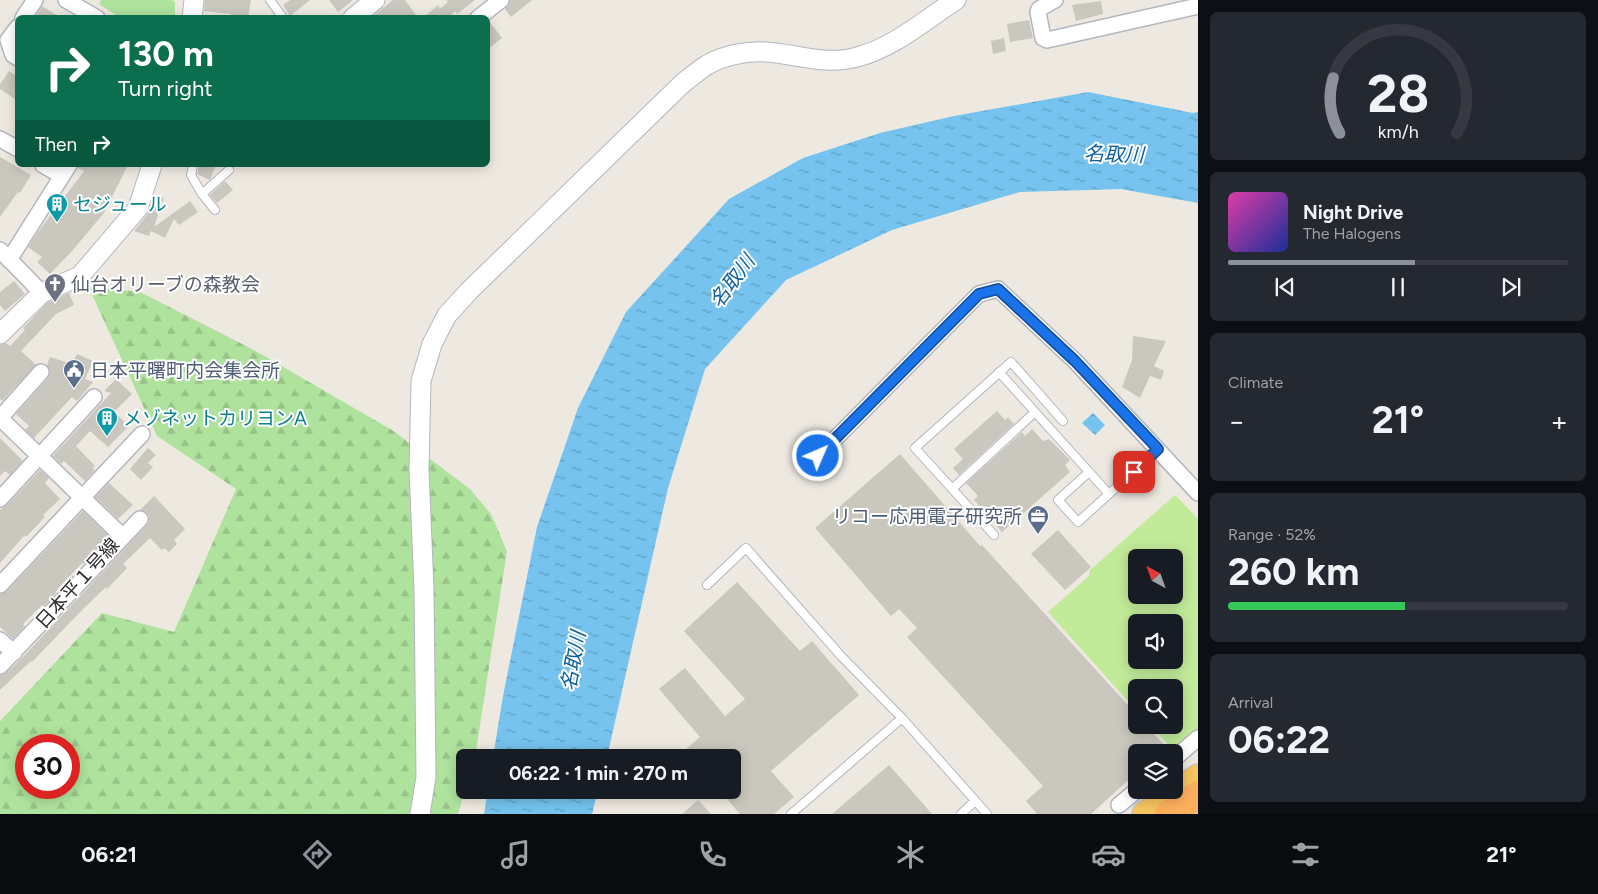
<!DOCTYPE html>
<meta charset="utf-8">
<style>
body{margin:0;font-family:Figtree,"Noto Sans JP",sans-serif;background:#242831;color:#f1f3f6;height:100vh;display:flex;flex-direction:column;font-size:19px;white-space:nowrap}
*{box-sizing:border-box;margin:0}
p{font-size:16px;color:#9ea1a6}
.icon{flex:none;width:28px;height:28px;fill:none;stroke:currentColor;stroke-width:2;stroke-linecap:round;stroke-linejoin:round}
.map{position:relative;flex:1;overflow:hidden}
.panel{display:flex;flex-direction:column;gap:12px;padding:12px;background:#0d0f14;width:400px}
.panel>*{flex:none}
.top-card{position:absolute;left:15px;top:15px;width:475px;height:152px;border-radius:8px;box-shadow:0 2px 12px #0003;background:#0b6e4f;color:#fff;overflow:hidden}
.needle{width:32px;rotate:319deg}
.tools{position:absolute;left:1128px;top:549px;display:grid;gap:10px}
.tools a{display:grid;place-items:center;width:55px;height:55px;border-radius:8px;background:#171b24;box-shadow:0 2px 12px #0003;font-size:25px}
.speed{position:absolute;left:15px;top:734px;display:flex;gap:10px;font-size:25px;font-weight:700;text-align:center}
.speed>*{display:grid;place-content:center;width:65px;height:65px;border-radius:50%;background:#171b24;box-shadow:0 2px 12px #0003;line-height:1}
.speed .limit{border:8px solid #d22;background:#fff;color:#111}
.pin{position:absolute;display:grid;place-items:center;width:42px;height:42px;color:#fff;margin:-21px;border-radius:10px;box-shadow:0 2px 8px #0006}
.me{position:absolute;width:55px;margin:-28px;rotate:45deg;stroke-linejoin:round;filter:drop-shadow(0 0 4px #0008)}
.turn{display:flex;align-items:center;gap:18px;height:105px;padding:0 20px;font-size:22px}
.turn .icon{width:65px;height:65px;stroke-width:2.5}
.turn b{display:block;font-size:35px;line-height:42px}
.then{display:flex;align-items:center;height:48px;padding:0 20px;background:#0003;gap:10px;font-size:19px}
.big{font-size:38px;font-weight:700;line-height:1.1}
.panel .card{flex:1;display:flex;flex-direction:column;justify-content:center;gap:8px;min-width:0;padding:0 18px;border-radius:8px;background:#242831}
.panel .dial{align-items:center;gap:0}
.dial svg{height:130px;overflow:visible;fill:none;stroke:#363941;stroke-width:7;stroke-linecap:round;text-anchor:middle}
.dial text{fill:#f1f3f6;stroke:none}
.song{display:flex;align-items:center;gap:15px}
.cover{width:60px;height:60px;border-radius:8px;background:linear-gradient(135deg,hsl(320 70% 55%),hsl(230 70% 35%))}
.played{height:5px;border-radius:2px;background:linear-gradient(90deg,#8c9099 55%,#363941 55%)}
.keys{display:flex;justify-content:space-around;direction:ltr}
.heat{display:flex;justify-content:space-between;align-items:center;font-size:28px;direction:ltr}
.charge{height:8px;border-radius:4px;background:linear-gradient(90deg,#34c759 52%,#363941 0)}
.trip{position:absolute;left:456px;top:749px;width:285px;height:50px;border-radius:8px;background:#171b24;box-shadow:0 2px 12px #0003;font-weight:700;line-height:50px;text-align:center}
.tabs{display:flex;height:80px;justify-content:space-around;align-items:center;background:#090b0e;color:#9ea1a6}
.tabs .icon{width:35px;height:35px}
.tabs .on{color:#8c9099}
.tabs b{font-size:22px;color:#f1f3f6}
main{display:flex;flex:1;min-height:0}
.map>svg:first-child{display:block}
.forest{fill:url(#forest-firs);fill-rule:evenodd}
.park{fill:#afe39d}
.pitch{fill:#c1ea99;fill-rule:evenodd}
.water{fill:url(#water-ripples)}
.building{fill:#cac7be}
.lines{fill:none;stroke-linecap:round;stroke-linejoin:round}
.service-casing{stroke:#b3b5c0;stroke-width:10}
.minor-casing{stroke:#b3b5c0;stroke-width:18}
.tertiary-casing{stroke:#b3b5c0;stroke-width:21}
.trunk-casing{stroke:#c8c8c8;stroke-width:28}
.motorway-casing{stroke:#c8c8c8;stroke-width:30}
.service{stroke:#fff;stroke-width:8}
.minor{stroke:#fff;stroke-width:15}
.tertiary{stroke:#fff;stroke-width:19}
.trunk{stroke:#f6c560;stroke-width:25}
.motorway{stroke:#fdaf5c;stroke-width:28}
.route-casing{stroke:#114b97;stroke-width:12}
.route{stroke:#1a73e8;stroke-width:9}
.labels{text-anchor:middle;stroke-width:4;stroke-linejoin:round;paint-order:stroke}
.culture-label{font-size:19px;fill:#0d838f;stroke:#fff;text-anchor:start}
.worship-label{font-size:19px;fill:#5b616d;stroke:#fff;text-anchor:start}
.service-label{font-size:19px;fill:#4e5e75;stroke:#fff;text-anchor:start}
.street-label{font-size:19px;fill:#2d2d2d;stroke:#fff}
.water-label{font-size:20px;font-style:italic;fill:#0f619f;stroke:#fff}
</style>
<main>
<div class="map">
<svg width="1198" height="814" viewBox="0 0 1198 814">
<defs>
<pattern id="forest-firs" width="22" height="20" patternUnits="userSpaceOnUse" patternTransform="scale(1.25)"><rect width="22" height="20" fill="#afe39d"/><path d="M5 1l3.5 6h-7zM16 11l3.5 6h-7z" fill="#97c388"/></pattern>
<pattern id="water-ripples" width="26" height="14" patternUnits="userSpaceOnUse" patternTransform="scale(1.25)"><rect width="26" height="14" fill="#75c3ee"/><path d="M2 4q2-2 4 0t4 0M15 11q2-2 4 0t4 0" fill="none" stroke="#609fc1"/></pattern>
</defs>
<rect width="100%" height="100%" fill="#eee9e0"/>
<!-- forest -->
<path class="forest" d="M 88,286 L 140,292 L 254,350 L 392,430 L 470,489 L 491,514 L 507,551 L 475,757 L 465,758 L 465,790 L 458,814 L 0,814 L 0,721 L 102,613 L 174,632 L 236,489 L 157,436 ZM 26,745 L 69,745 L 69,788 L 26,788 Z"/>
<!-- park -->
<path class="park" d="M 101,0 L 172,0 L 175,2 L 175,17 L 119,17 L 99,4 Z"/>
<!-- pitch -->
<path class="pitch" d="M 1175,495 L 1198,519 L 1198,732 L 1175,752 L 1150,725 L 1174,725 L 1174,688 L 1136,688 L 1136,710 L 1048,612 L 1089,576 L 1090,570 ZM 1136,558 L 1174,558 L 1174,595 L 1136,595 ZM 1136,622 L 1174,622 L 1174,660 L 1136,660 Z"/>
<!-- water -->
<path class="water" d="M 1088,92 L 1193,113 L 1198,112 L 1198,203 L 1121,189 L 1020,192 L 892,230 L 786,280 L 705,369 L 668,488 L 607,757 L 493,757 L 503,696 L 537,527 L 578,408 L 626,312 L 729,199 L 803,158 L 880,133 L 954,116 Z
M 1093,413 L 1105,425 L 1095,435 L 1082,423 Z
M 488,790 L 598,790 L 592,814 L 484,814 Z"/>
<!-- building -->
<path class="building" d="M 205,0 L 251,0 L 248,18 L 230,18 L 231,14 L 204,11 Z
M 290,0 L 310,0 L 290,16 L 283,5 Z
M 329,0 L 353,0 L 338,12 Z
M 393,0 L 405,0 L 418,18 L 371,18 Z
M 446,0 L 475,0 L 457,14 L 455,11 L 448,18 L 423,18 L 438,5 L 440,9 L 448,2 Z
M 510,0 L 532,0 L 511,17 L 505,9 L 509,4 Z
M 1101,1 L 1103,14 L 1076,21 L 1072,5 Z
M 42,6 L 61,18 L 35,18 Z
M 1029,20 L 1033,38 L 1010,42 L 1007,24 Z
M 489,21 L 502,38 L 488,49 L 488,22 Z
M 1004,38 L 1006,51 L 993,54 L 991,41 Z
M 9,71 L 18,77 L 18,101 L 0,89 L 0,84 Z
M 0,157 L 31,175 L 20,193 L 18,192 L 0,217 Z
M 78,165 L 128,165 L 104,213 L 72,251 L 50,274 L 37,262 L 42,257 L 28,247 L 38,232 L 84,171 L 78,168 Z
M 199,165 L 216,165 L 210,180 L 197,174 Z
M 225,181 L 233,190 L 217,203 L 210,195 Z
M 154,195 L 164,198 L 154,227 L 190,201 L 198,212 L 179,225 L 174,219 L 165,238 L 151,231 L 149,236 L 134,231 L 147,215 Z
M 14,281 L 25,294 L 5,311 L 0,305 L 0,292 Z
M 69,293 L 74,305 L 56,314 L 21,351 L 36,365 L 2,401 L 0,399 L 0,345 L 6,343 L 10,346 L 25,330 L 23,328 L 48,302 Z
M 1133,336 L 1166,341 L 1154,366 L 1164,371 L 1161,380 L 1150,376 L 1140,398 L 1122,387 L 1132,360 Z
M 77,354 L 93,361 L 85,379 L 93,382 L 77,401 L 72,397 L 34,438 L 25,430 L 29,426 L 16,414 L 48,378 L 50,370 L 47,365 L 50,357 L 72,364 Z
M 116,379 L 132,394 L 114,412 L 129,426 L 108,447 L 90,431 L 76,446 L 95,466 L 92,468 L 95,470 L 85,481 L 64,461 L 61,464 L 53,456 L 111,393 L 104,391 Z
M 997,411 L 1005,420 L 1008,417 L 1014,424 L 959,475 L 953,468 L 963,459 L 954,449 Z
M 1032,429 L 1043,441 L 1049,439 L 1070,460 L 1065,465 L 1070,472 L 1002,532 L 974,500 L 978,496 L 966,483 L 1022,432 L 1025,436 Z
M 0,438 L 23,461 L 10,475 L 5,471 L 0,476 Z
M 148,448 L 156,455 L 148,463 L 153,467 L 141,480 L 130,469 Z
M 900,454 L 980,546 L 982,545 L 1136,714 L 1136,725 L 1146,725 L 1165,746 L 1159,752 L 1136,752 L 1136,773 L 1091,814 L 1037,814 L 1026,801 L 1043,786 L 907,637 L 917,628 L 899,609 L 891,616 L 815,528 Z
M 40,470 L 49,478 L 45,483 L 60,499 L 43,515 L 45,517 L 26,537 L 25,535 L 0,563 L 0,510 L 7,505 Z
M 109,483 L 133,505 L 118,519 L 95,497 Z
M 154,496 L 185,529 L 174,540 L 177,544 L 169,552 L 164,548 L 162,550 L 150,538 L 123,564 L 127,568 L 107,589 L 106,587 L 82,610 L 32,662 L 31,661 L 0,690 L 0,675 L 6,673 L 20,660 L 147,525 L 149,521 L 149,516 L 146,512 L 140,510 Z
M 83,511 L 109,536 L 84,564 L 82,563 L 55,592 L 56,593 L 43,607 L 42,605 L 23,624 L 25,626 L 13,639 L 0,627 L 0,594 L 7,591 Z
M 1058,530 L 1091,567 L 1065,590 L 1031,554 Z
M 737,582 L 800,651 L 812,641 L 859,695 L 771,771 L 794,797 L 774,814 L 740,814 L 719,790 L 732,790 L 732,758 L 691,758 L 685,750 L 700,737 L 659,689 L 685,668 L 725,716 L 745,699 L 684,631 Z
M 889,765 L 932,814 L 832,814 Z
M 698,800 L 711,814 L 682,814 Z"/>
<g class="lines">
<!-- service casing -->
<g class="service-casing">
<path id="service" d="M 270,0 L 283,18
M 193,165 L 191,175 L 202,194 L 215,210
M 202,194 L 229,170
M 999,372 L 1109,494 L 1158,449
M 1089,472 L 1058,500 L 1078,522 L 1109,494
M 952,489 L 1035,412
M 994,535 L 915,448 L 1011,362 L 1063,421
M 707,585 L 746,548 L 841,656 L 902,718 L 987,814
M 791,814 L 902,718
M 961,814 L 975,801"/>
</g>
<!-- minor casing -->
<g class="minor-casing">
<path id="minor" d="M 66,0 L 97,18
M 1055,0 L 1039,9 L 1038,12 L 1043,38 L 1047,40 L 1198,6
M 23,18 L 35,0
M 478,18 L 501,0
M 18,27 L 8,40 L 13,55 L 18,58
M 0,139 L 18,149
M 43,165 L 62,176
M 0,250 L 42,293
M 9,260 L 69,165
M 0,418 L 123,537
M 0,418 L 41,372
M 818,456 L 979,294 L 998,289 L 1075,361 L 1198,493
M 0,499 L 94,397
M 0,585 L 142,434
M 0,640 L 14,653
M 0,666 L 140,519
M 1174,759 L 1198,738
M 1119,805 L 1137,790"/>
</g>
<!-- tertiary casing -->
<g class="tertiary-casing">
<path id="tertiary" d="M 192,18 L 194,0
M 353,18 L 375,0
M 0,334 L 42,293 L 80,276 L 138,208 L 152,165
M 420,814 L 426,777 L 424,589 L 419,470 L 421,381 L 432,344 L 447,315 L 470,290 L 683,83 C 691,77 699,70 707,65 C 724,55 747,51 766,52 C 797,54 826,66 857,57 C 893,48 925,20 956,0"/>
</g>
<!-- trunk casing -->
<g class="trunk-casing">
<path id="trunk" d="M 1145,814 L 1198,777"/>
</g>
<!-- motorway casing -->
<g class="motorway-casing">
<path id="motorway" d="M 1169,814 L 1198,795"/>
</g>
<!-- service -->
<use href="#service" class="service"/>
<!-- minor -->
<use href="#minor" class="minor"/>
<!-- tertiary -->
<use href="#tertiary" class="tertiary"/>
<!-- trunk -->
<use href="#trunk" class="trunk"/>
<!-- motorway -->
<use href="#motorway" class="motorway"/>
</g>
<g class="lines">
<!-- route casing -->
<g class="route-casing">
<path id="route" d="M 818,456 L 979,294 L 998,289 L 1075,361 L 1158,449 L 1134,472"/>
</g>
<!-- route -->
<use href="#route" class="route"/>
</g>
<!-- icons -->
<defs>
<g id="building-pin" transform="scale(1.125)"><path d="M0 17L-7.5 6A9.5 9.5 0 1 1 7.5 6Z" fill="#0f9aa8" stroke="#fff"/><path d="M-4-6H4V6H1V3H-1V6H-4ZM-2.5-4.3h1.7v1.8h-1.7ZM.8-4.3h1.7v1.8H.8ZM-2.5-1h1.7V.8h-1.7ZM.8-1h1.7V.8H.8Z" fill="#fff"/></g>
<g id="church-pin" transform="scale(1.125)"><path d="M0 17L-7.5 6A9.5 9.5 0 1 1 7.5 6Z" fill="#6b7280" stroke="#fff"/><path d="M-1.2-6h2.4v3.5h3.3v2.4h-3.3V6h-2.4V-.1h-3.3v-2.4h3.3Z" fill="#fff"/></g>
<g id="civic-pin" transform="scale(1.125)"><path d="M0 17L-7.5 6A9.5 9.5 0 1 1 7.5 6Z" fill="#5c6f8a" stroke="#fff"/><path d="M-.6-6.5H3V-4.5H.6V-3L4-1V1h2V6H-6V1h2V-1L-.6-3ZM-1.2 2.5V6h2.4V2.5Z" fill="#fff"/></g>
<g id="office-pin" transform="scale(1.125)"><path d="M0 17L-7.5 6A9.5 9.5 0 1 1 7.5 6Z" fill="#5c6f8a" stroke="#fff"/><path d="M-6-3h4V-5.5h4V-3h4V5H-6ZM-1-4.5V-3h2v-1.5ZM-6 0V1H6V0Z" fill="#fff"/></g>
</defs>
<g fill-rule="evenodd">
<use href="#building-pin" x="57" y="204"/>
<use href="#church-pin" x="55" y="284"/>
<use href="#civic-pin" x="74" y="370"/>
<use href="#building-pin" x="107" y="418"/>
<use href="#office-pin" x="1038" y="516"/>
</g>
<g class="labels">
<!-- culture labels -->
<g class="culture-label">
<text x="73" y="211">セジュール</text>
<text x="123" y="425">メゾネットカリヨンA</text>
</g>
<!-- worship labels -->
<g class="worship-label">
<text x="71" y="291">仙台オリーブの森教会</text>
</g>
<!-- service labels -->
<g class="service-label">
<text x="90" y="377">日本平曙町内会集会所</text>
<text x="1022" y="523" text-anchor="end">リコー応用電子研究所</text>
</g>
<!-- street labels -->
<g class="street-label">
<text transform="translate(77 583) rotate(-48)" y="7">日本平１号線</text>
</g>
<!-- water labels -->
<g class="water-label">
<text transform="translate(1114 154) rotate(2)" y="7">名取川</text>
<text transform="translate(732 281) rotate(-53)" y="7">名取川</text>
<text transform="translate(573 661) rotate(-80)" y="7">名取川</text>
</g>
</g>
</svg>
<div class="tools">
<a><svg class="needle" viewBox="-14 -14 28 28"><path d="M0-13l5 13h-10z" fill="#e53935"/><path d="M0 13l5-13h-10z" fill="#9ea1a6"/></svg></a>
<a><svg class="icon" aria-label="sound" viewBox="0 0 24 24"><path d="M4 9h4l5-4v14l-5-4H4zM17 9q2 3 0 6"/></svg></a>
<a><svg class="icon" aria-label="search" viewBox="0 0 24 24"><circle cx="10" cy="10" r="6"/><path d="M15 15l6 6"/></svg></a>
<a><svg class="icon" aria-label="layers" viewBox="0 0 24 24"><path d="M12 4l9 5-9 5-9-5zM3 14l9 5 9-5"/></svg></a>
</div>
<div class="speed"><div class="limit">30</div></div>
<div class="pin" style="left:1134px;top:472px;background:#d93025"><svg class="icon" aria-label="arrive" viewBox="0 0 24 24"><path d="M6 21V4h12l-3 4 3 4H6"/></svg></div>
<svg class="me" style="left:818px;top:456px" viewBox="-20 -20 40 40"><circle r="17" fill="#1a73e8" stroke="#fff" stroke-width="3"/><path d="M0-11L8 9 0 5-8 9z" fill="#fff"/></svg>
<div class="trip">06:22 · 1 min · 270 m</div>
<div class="top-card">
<div class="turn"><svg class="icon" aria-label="right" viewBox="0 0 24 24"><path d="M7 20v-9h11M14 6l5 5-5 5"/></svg><div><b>130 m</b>Turn right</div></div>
<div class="then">Then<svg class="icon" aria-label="right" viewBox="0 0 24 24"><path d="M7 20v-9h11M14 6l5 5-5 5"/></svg></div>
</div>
</div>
<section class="panel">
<div class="card dial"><svg viewBox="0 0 100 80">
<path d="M14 69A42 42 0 1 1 86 69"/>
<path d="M14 69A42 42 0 0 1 10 35" stroke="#8c9099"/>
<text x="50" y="56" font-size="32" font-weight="700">28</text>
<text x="50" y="72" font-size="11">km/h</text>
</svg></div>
<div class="card">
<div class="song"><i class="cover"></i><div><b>Night Drive</b><p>The Halogens</p></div></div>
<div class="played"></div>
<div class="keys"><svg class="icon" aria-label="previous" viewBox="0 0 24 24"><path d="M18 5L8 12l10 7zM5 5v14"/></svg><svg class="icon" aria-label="pause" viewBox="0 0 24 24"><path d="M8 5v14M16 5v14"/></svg><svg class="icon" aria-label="next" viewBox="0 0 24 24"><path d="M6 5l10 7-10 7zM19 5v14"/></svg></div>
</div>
<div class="card"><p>Climate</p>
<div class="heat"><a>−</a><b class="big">21°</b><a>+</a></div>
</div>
<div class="card"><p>Range · 52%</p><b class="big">260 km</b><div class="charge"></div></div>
<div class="card"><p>Arrival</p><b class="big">06:22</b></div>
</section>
</main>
<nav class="tabs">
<b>06:21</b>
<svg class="icon on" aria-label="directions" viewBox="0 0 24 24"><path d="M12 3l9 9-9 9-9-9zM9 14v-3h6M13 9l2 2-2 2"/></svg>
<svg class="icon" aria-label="music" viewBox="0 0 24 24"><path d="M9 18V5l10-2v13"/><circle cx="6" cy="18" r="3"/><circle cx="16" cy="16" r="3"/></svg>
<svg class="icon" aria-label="phone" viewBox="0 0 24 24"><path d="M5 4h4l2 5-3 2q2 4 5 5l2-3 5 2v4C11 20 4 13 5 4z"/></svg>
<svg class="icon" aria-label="climate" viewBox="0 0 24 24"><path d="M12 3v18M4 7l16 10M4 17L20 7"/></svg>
<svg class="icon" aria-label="car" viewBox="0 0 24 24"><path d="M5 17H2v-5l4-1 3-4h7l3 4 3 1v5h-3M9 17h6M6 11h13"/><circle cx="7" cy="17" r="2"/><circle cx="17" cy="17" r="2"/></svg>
<svg class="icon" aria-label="filters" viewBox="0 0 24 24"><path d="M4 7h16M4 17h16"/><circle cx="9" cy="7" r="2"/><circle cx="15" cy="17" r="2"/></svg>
<b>21°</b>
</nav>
